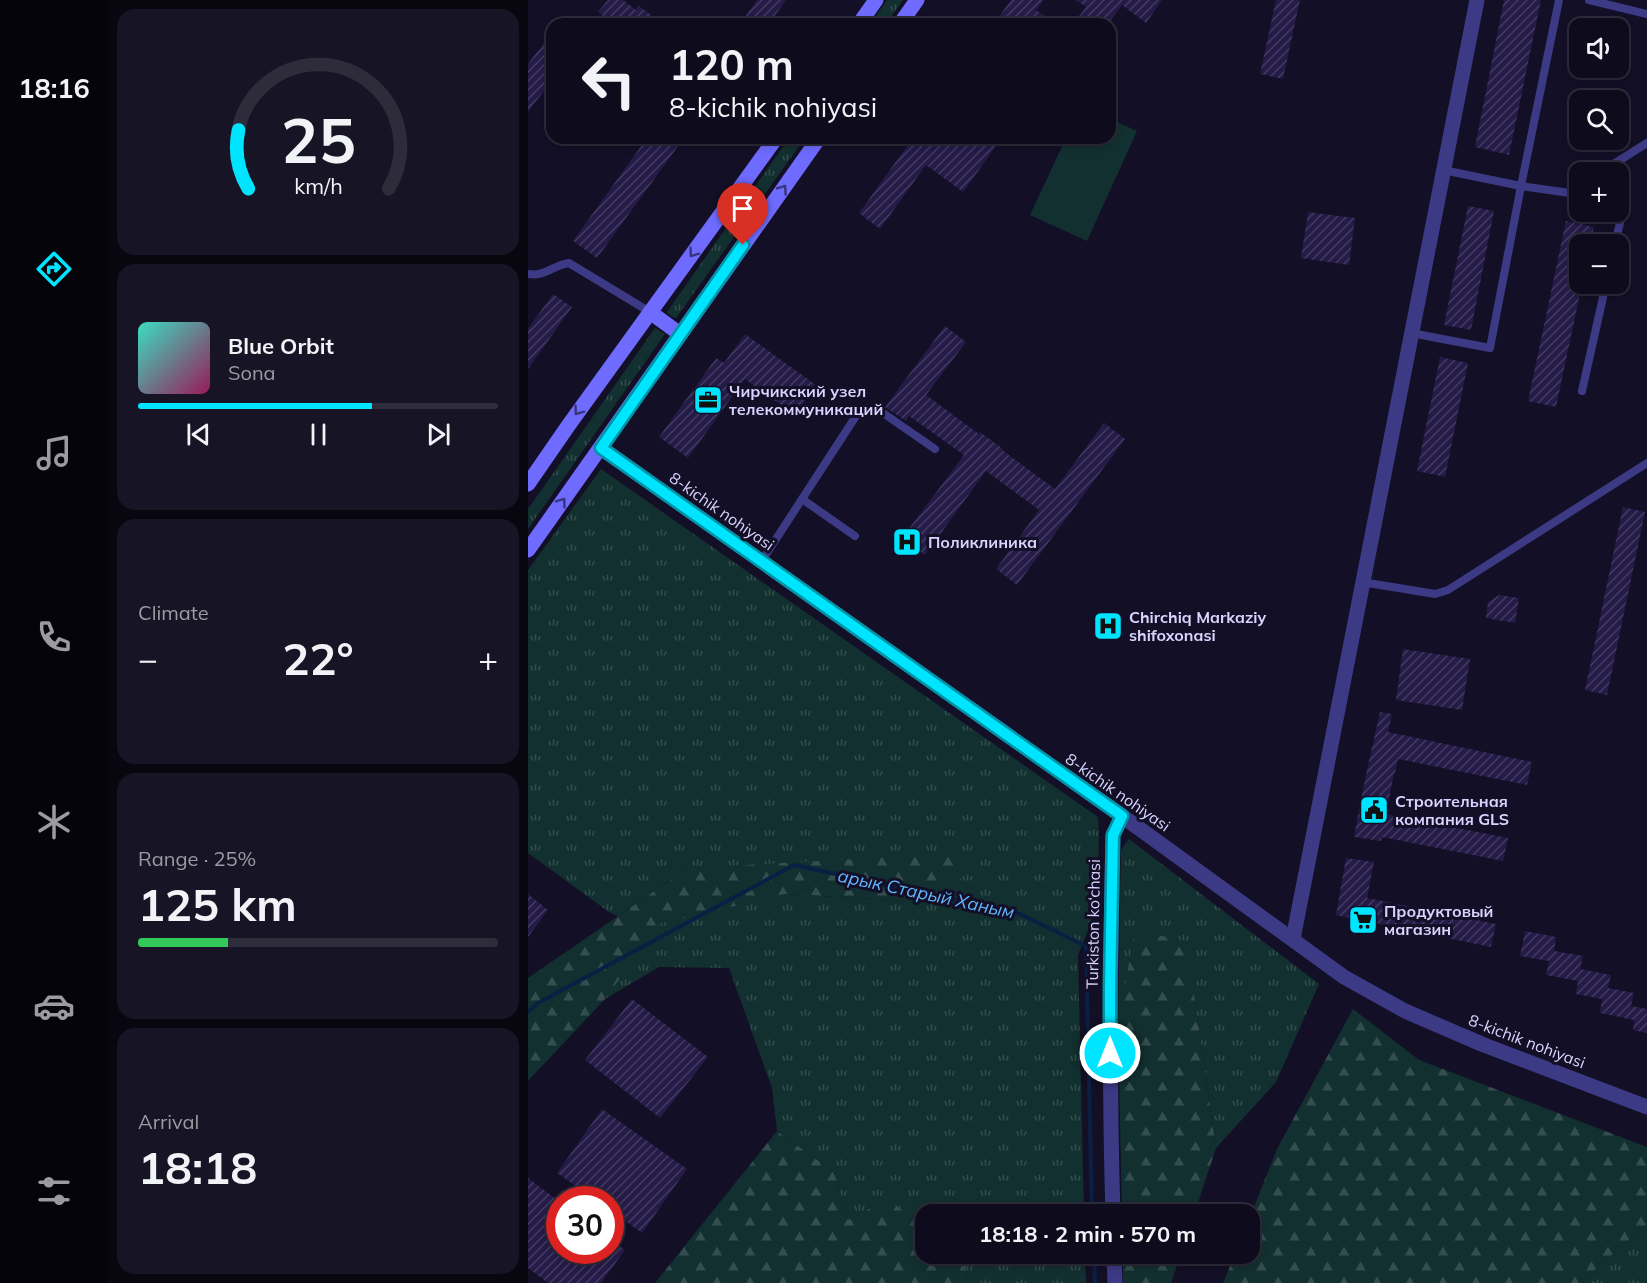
<!DOCTYPE html>
<meta charset="utf-8">
<style>
body{margin:0;font-family:Mulish,sans-serif;background:#171425;color:#f1f3f6;height:100vh;display:flex;flex-direction:column;font-size:22px;white-space:nowrap}
*{box-sizing:border-box;margin:0}
p{font-size:20px;color:#9b9ba3}
.icon{flex:none;width:33px;height:33px;fill:none;stroke:currentColor;stroke-width:2;stroke-linecap:round;stroke-linejoin:round}
.map{position:relative;flex:1;overflow:hidden}
.drawer{display:flex;flex-direction:column;gap:9px;padding:9px;background:#08060f;width:420px}
.drawer>*{flex:none}
.banner{position:absolute;left:18px;top:18px;width:570px;height:126px;border-radius:18px;box-shadow:0 3px 9px #0003,0 0 0 2px #2e2b3b;background:#0e0b1c;color:#f1f3f6;overflow:hidden}
.buttons{position:absolute;left:1041px;top:18px;display:grid;gap:12px}
.buttons a{display:grid;place-items:center;width:60px;height:60px;border-radius:12px;background:#0e0b1c;box-shadow:0 3px 9px #0003,0 0 0 2px #2e2b3b;font-size:30px}
.speed{position:absolute;left:18px;top:1186px;display:flex;gap:12px;font-size:30px;font-weight:700;text-align:center}
.speed>*{display:grid;place-content:center;width:78px;height:78px;border-radius:50%;background:#0e0b1c;box-shadow:0 3px 9px #0003,0 0 0 2px #2e2b3b;line-height:1}
.speed .limit{border:9px solid #d22;background:#fff;color:#111}
.pin{position:absolute;display:grid;place-items:center;width:51px;height:51px;color:#fff;margin:-62px -26px;border-radius:50% 50% 50% 0;rotate:-45deg;box-shadow:0 0 6px #0007}
.pin .icon{rotate:45deg}
.me{position:absolute;width:66px;margin:-33px;rotate:0deg;stroke-linejoin:round;filter:drop-shadow(0 0 4px #0008)}
.turn{display:flex;align-items:center;gap:21px;height:126px;padding:0 24px;font-size:27px}
.turn .icon{width:78px;height:78px;stroke-width:2.5}
.turn b{display:block;font-size:42px;line-height:51px}
.big{font-size:45px;font-weight:700;line-height:1.1}
.drawer .card{flex:1;display:flex;flex-direction:column;justify-content:center;gap:9px;min-width:0;padding:0 21px;border-radius:18px;background:#171425}
.drawer .dial{align-items:center;gap:0}
.dial svg{height:156px;overflow:visible;fill:none;stroke:#2e2b3b;stroke-width:7;stroke-linecap:round;text-anchor:middle}
.dial text{fill:#f1f3f6;stroke:none}
.song{display:flex;align-items:center;gap:18px}
.cover{width:72px;height:72px;border-radius:9px;background:linear-gradient(135deg,hsl(170 70% 55%),hsl(330 70% 35%))}
.played{height:6px;border-radius:3px;background:linear-gradient(90deg,#00e5ff 65%,#2e2b3b 65%)}
.keys{display:flex;justify-content:space-around;direction:ltr}
.heat{display:flex;justify-content:space-between;align-items:center;font-size:33px;direction:ltr}
.charge{height:9px;border-radius:4px;background:linear-gradient(90deg,#34c759 25%,#2e2b3b 0)}
.trip{position:absolute;left:387px;top:1204px;width:345px;height:60px;border-radius:18px;background:#0e0b1c;box-shadow:0 3px 9px #0003,0 0 0 2px #2e2b3b;font-weight:700;line-height:60px;text-align:center}
main{display:flex;flex:1;min-height:0}
.menu{display:flex;flex-direction:column;width:108px;justify-content:space-around;align-items:center;background:#06040b;color:#9b9ba3}
.menu .icon{width:42px;height:42px}
.menu .selected{color:#00e5ff}
.menu b{font-size:27px;color:#f1f3f6}
.map>svg:first-child{display:block}
.grass{fill:url(#grass-tufts)}
.forest{fill:url(#forest-firs)}
.pitch{fill:#12302f}
.lines{fill:none;stroke-linecap:round;stroke-linejoin:round}
.stream{stroke:#0a1f44;stroke-width:4}
.building{fill:url(#building-hatch)}
.service{stroke:#3d3a85;stroke-width:8}
.minor{stroke:#3d3a85;stroke-width:15}
.tertiary{stroke:#3d3a85;stroke-width:15}
.secondary{stroke:#6f6bff;stroke-width:15}
.oneway{stroke:#38347d}
.route-casing{stroke:#0095a6;stroke-width:15}
.route{stroke:#00e5ff;stroke-width:10}
.labels{text-anchor:middle;stroke-width:6;stroke-linejoin:round;paint-order:stroke}
.poi-label{font-size:16px;font-weight:bold;fill:#d9d4ff;stroke:#130f26;text-anchor:start}
.street-label{font-size:16px;fill:#d9d4ff;stroke:#130f26}
.water-label{font-size:18px;font-style:italic;fill:#62b6ff;stroke:#130f26}
</style>
<main>
<nav class="menu">
<b>18:16</b>
<svg class="icon selected" aria-label="directions" viewBox="0 0 24 24"><path d="M12 3l9 9-9 9-9-9zM9 14v-3h6M13 9l2 2-2 2"/></svg>
<svg class="icon" aria-label="music" viewBox="0 0 24 24"><path d="M9 18V5l10-2v13"/><circle cx="6" cy="18" r="3"/><circle cx="16" cy="16" r="3"/></svg>
<svg class="icon" aria-label="phone" viewBox="0 0 24 24"><path d="M5 4h4l2 5-3 2q2 4 5 5l2-3 5 2v4C11 20 4 13 5 4z"/></svg>
<svg class="icon" aria-label="climate" viewBox="0 0 24 24"><path d="M12 3v18M4 7l16 10M4 17L20 7"/></svg>
<svg class="icon" aria-label="car" viewBox="0 0 24 24"><path d="M5 17H2v-5l4-1 3-4h7l3 4 3 1v5h-3M9 17h6M6 11h13"/><circle cx="7" cy="17" r="2"/><circle cx="17" cy="17" r="2"/></svg>
<svg class="icon" aria-label="filters" viewBox="0 0 24 24"><path d="M4 7h16M4 17h16"/><circle cx="9" cy="7" r="2"/><circle cx="15" cy="17" r="2"/></svg>
</nav>
<section class="drawer">
<div class="card dial"><svg viewBox="0 0 100 80">
<path d="M14 69A42 42 0 1 1 86 69"/>
<path d="M14 69A42 42 0 0 1 9 39" stroke="#00e5ff"/>
<text x="50" y="56" font-size="32" font-weight="700">25</text>
<text x="50" y="72" font-size="11">km/h</text>
</svg></div>
<div class="card">
<div class="song"><i class="cover"></i><div><b>Blue Orbit</b><p>Sona</p></div></div>
<div class="played"></div>
<div class="keys"><svg class="icon" aria-label="previous" viewBox="0 0 24 24"><path d="M18 5L8 12l10 7zM5 5v14"/></svg><svg class="icon" aria-label="pause" viewBox="0 0 24 24"><path d="M8 5v14M16 5v14"/></svg><svg class="icon" aria-label="next" viewBox="0 0 24 24"><path d="M6 5l10 7-10 7zM19 5v14"/></svg></div>
</div>
<div class="card"><p>Climate</p>
<div class="heat"><a>−</a><b class="big">22°</b><a>+</a></div>
</div>
<div class="card"><p>Range · 25%</p><b class="big">125 km</b><div class="charge"></div></div>
<div class="card"><p>Arrival</p><b class="big">18:18</b></div>
</section>
<div class="map">
<svg width="1119" height="1283" viewBox="0 0 1119 1283">
<defs>
<pattern id="grass-tufts" width="24" height="20" patternUnits="userSpaceOnUse" patternTransform="scale(1.5)"><rect width="24" height="20" fill="#12302f"/><path d="M3 7l-1-3M5 7V3M7 7l1-3M15 17l-1-3M17 17v-4M19 17l1-3" fill="none" stroke="#344d4e"/></pattern>
<pattern id="forest-firs" width="22" height="20" patternUnits="userSpaceOnUse" patternTransform="scale(1.5)"><rect width="22" height="20" fill="#12302f"/><path d="M5 1l3.5 6h-7zM16 11l3.5 6h-7z" fill="#344d4e"/></pattern>
<pattern id="building-hatch" width="6" height="6" patternUnits="userSpaceOnUse" patternTransform="scale(1.5)"><rect width="6" height="6" fill="#241b47"/><path d="M-1 1l2-2M0 6l6-6M5 7l2-2" fill="none" stroke="#433b63"/></pattern>
</defs>
<rect width="100%" height="100%" fill="#130f26"/>
<!-- grass -->
<path class="grass" d="M 359,0 L 375,0 L 358,24 L 342,24 Z
M 261,138 L 277,138 L 148,318 L 143,316 L 139,312 Z
M 127,328 L 137,334 L 0,529 L 0,509 Z
M 73,469 L 570,817 L 571,836 L 569,900 L 561,928 L 550,955 L 556,1215 L 398,1215 L 397,1227 L 359,1200 L 320,1220 L 306,1172 L 249,1131 L 244,1088 L 201,968 L 131,967 L 77,999 L 121,921 L 257,894 L 382,901 L 160,868 L 90,916 L 81,912 L 0,853 L 0,570 Z
M 601,839 L 791,984 L 748,1082 L 688,1148 L 667,1001 L 590,1024 L 593,850 Z
M 1119,1224 L 1119,1283 L 1052,1283 Z
M 435,1254 L 557,1254 L 558,1283 L 439,1283 L 437,1256 Z"/>
<!-- forest -->
<path class="forest" d="M 426,854 L 433,880 L 382,901 L 257,894 L 131,924 L 77,999 L 0,1081 L 0,978 L 160,868 Z
M 607,930 L 657,941 L 667,1001 L 688,1148 L 666,1215 L 594,1215 L 590,1024 Z
M 825,1009 L 891,1060 L 1119,1147 L 1119,1224 L 1052,1283 L 695,1283 L 707,1254 L 722,1254 L 722,1217 L 749,1149 Z
M 249,1131 L 306,1172 L 320,1220 L 359,1199 L 397,1227 L 398,1254 L 435,1254 L 437,1256 L 439,1283 L 127,1283 Z
M 595,1254 L 653,1254 L 643,1283 L 595,1283 Z"/>
<!-- pitch -->
<path class="pitch" d="M 582,119 L 609,131 L 559,241 L 502,215 L 538,138 L 582,138 Z"/>
<g class="lines">
<!-- stream -->
<path class="stream" d="M 0,1012 L 10,1003 L 266,865 L 492,914 L 558,946 L 564,1215
M 566,1254 L 567,1283"/>
</g>
<!-- building -->
<path class="building" d="M 80,0 L 95,0 L 108,10 L 111,6 L 135,24 L 86,24 L 70,12 Z
M 229,0 L 258,0 L 241,24 L 212,24 Z
M 483,0 L 516,0 L 508,10 L 527,24 L 466,24 Z
M 548,0 L 634,0 L 618,23 L 594,5 L 580,24 L 545,24 L 558,7 Z
M 748,0 L 772,0 L 755,79 L 732,74 Z
M 976,0 L 1013,0 L 981,155 L 947,147 Z
M 24,32 L 24,80 L 0,112 L 0,64 Z
M 119,138 L 156,138 L 69,258 L 45,241 Z
M 385,138 L 421,138 L 432,146 L 438,138 L 474,138 L 435,192 L 398,165 L 352,229 L 331,213 Z
M 940,206 L 966,211 L 943,330 L 916,325 Z
M 780,212 L 827,218 L 821,265 L 773,258 Z
M 1038,221 L 1066,227 L 1062,244 L 1052,244 L 1052,284 L 1054,284 L 1028,407 L 1000,401 Z
M 25,294 L 44,307 L 0,369 L 0,329 Z
M 417,326 L 438,342 L 398,395 L 451,434 L 452,432 L 475,449 L 474,450 L 527,489 L 576,423 L 597,439 L 489,585 L 468,569 L 511,510 L 458,471 L 397,555 L 374,538 L 436,455 L 381,416 L 378,421 L 357,407 Z
M 217,334 L 288,385 L 267,415 L 217,379 L 160,458 L 131,437 L 188,358 L 196,363 Z
M 912,357 L 940,363 L 917,477 L 889,471 Z
M 1095,507 L 1117,512 L 1079,695 L 1057,690 Z
M 971,595 L 991,598 L 987,623 L 958,618 L 960,602 Z
M 875,649 L 942,659 L 934,710 L 868,700 Z
M 852,712 L 864,714 L 860,732 L 1004,762 L 999,785 L 870,759 L 867,773 L 866,773 L 858,814 L 980,838 L 975,861 L 854,837 L 853,841 L 826,837 L 837,779 Z
M 818,858 L 846,862 L 839,898 L 968,924 L 963,947 L 808,915 Z
M 0,894 L 20,910 L 0,937 Z
M 997,931 L 1028,937 L 1026,951 L 1055,956 L 1052,969 L 1083,975 L 1080,988 L 1106,993 L 1103,1006 L 1119,1009 L 1119,1033 L 1105,1030 L 1106,1020 L 1072,1013 L 1074,999 L 1048,994 L 1050,981 L 1018,975 L 1021,961 L 992,956 Z
M 104,999 L 180,1057 L 132,1118 L 57,1060 Z
M 74,1109 L 159,1169 L 114,1233 L 82,1210 L 82,1200 L 68,1200 L 29,1173 Z
M 0,1178 L 32,1202 L 32,1251 L 82,1251 L 82,1239 L 97,1250 L 73,1283 L 20,1283 L 0,1268 Z"/>
<g class="lines">
<!-- service -->
<path class="service" d="M 1061,0 L 1119,14
M 915,170 L 993,186 L 1031,0
M 1073,172 L 1119,143
M 1087,244 L 1094,214 L 1090,208
M 0,274 C 17,277 25,265 41,263 L 122,312
M 883,333 L 962,348 L 993,186 L 1042,193 L 1052,187
M 1054,391 L 1078,284
M 274,499 L 327,536
M 233,562 L 328,416 L 341,410 L 355,413 L 407,449
M 834,582 L 907,594 L 920,590 L 1119,463"/>
<!-- minor -->
<path class="minor" d="M 765,939 L 949,0
M 585,1215 C 581,1088 582,962 585,835 L 594,816
M 586,1254 L 587,1283"/>
<!-- tertiary -->
<path class="tertiary" d="M 73,448 L 594,816 L 816,977 L 877,1011 L 956,1045 L 1119,1107"/>
<!-- secondary -->
<path class="secondary" d="M 331,24 L 348,0
M 372,24 L 389,0
M 122,312 L 152,334
M 0,484 L 40,426 L 248,138
M 0,550 L 291,138"/>
</g>
<!-- one-way arrows -->
<defs><path id="oneway-chevron" d="M-2-3.5L2.5 0L-2 3.5" fill="none" stroke-width="1.6" stroke-linecap="round" stroke-linejoin="round" transform="scale(1.5)"/></defs>
<g class="oneway">
<use href="#oneway-chevron" transform="translate(255 189) rotate(-55)"/>
<use href="#oneway-chevron" transform="translate(165 253) rotate(126)"/>
<use href="#oneway-chevron" transform="translate(50 411) rotate(126)"/>
<use href="#oneway-chevron" transform="translate(34 502) rotate(-54)"/>
</g>
<g class="lines">
<!-- route casing -->
<g class="route-casing">
<path id="route" d="M 215,245 L 73,448 L 594,816 L 585,835 L 582,984 L 582,1053"/>
</g>
<!-- route -->
<use href="#route" class="route"/>
</g>
<!-- icons -->
<defs>
<g id="office-square" transform="scale(1.5)"><rect x="-9" y="-9" width="18" height="18" rx="4" fill="#00e5ff" stroke="#130f26"/><path d="M-6-3h4V-5.5h4V-3h4V5H-6ZM-1-4.5V-3h2v-1.5ZM-6 0V1H6V0Z" fill="#111"/></g>
<g id="hospital-square" transform="scale(1.5)"><rect x="-9" y="-9" width="18" height="18" rx="4" fill="#00e5ff" stroke="#130f26"/><path d="M-5-5h3v3.5h4V-5h3V5h-3V1.5h-4V5h-3Z" fill="#111"/></g>
<g id="civic-square" transform="scale(1.5)"><rect x="-9" y="-9" width="18" height="18" rx="4" fill="#00e5ff" stroke="#130f26"/><path d="M-.6-6.5H3V-4.5H.6V-3L4-1V1h2V6H-6V1h2V-1L-.6-3ZM-1.2 2.5V6h2.4V2.5Z" fill="#111"/></g>
<g id="supermarket-square" transform="scale(1.5)"><rect x="-9" y="-9" width="18" height="18" rx="4" fill="#00e5ff" stroke="#130f26"/><path d="M-6-5.5h2.5l.6 2H6L4.5 2H-2.5L-4.4-4H-6ZM-1.5 3.2a1.3 1.3 0 1 0 .1 0ZM3 3.2a1.3 1.3 0 1 0 .1 0Z" fill="#111"/></g>
</defs>
<g fill-rule="evenodd">
<use href="#office-square" x="180" y="400"/>
<use href="#hospital-square" x="379" y="542"/>
<use href="#hospital-square" x="580" y="626"/>
<use href="#civic-square" x="846" y="810"/>
<use href="#supermarket-square" x="835" y="920"/>
</g>
<g class="labels">
<!-- poi labels -->
<g class="poi-label">
<text x="201" y="397">Чирчикский узел<tspan x="201" dy="18">телекоммуникаций</tspan></text>
<text x="400" y="548">Поликлиника</text>
<text x="601" y="623">Chirchiq Markaziy<tspan x="601" dy="18">shifoxonasi</tspan></text>
<text x="867" y="807">Строительная<tspan x="867" dy="18">компания GLS</tspan></text>
<text x="856" y="917">Продуктовый<tspan x="856" dy="18">магазин</tspan></text>
</g>
<!-- street labels -->
<g class="street-label">
<text transform="translate(194 511) rotate(35)" y="6">8-kichik nohiyasi</text>
<text transform="translate(590 792) rotate(35)" y="6">8-kichik nohiyasi</text>
<text transform="translate(565 924) rotate(-89)" y="6">Turkiston ko‘chasi</text>
<text transform="translate(999 1041) rotate(21)" y="6">8-kichik nohiyasi</text>
</g>
<!-- water labels -->
<g class="water-label">
<text transform="translate(398 894) rotate(12)" y="6">арык Старый Ханым</text>
</g>
</g>
</svg>
<div class="buttons">
<a><svg class="icon" aria-label="sound" viewBox="0 0 24 24"><path d="M4 9h4l5-4v14l-5-4H4zM17 9q2 3 0 6"/></svg></a>
<a><svg class="icon" aria-label="search" viewBox="0 0 24 24"><circle cx="10" cy="10" r="6"/><path d="M15 15l6 6"/></svg></a>
<a>+</a>
<a>−</a>
</div>
<div class="speed"><div class="limit">30</div></div>
<div class="pin" style="left:215px;top:245px;background:#d93025"><svg class="icon" aria-label="arrive" viewBox="0 0 24 24"><path d="M6 21V4h12l-3 4 3 4H6"/></svg></div>
<svg class="me" style="left:582px;top:1053px" viewBox="-20 -20 40 40"><circle r="17" fill="#00e5ff" stroke="#fff" stroke-width="3"/><path d="M0-11L8 9 0 5-8 9z" fill="#fff"/></svg>
<div class="trip">18:18 · 2 min · 570 m</div>
<div class="banner">
<div class="turn"><svg class="icon" aria-label="left" viewBox="0 0 24 24"><path d="M17 20v-9H6M10 6l-5 5 5 5"/></svg><div><b>120 m</b>8-kichik nohiyasi</div></div>
</div>
</div>
</main>
